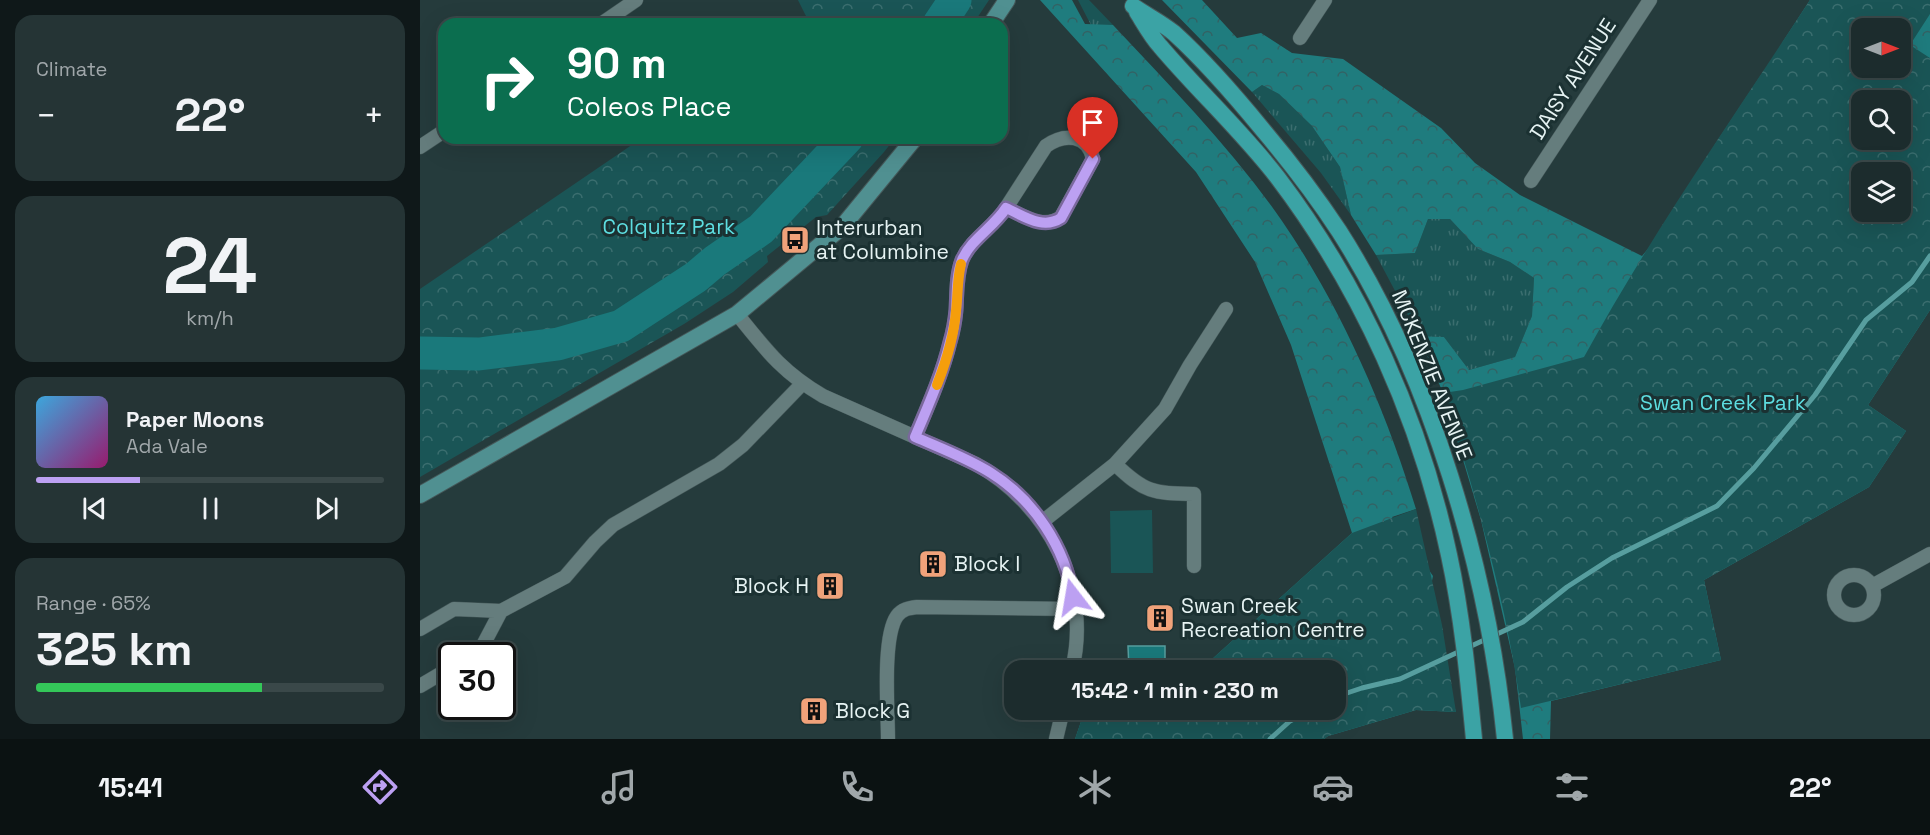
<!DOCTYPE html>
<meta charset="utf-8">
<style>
body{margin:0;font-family:"Space Grotesk",sans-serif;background:#253435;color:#f1f3f6;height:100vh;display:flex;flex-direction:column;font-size:22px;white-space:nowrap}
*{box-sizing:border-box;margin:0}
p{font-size:20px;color:#a0a7aa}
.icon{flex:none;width:33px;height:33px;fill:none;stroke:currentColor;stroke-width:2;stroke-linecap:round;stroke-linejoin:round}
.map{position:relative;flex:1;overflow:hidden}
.side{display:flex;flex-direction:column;gap:15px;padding:15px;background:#0f1819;width:420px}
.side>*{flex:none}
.hud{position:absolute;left:18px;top:18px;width:570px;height:126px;border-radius:18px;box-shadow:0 6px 24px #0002,0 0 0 2px #3a4849;background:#0b6e4f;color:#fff;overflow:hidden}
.needle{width:39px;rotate:90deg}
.tools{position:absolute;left:1431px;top:18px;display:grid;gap:12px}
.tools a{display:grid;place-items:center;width:60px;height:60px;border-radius:12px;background:#1c2c2d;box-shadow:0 6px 24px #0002,0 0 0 2px #3a4849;font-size:30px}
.speed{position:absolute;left:18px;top:642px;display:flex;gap:12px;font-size:30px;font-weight:700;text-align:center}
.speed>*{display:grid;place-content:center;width:78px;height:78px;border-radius:50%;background:#1c2c2d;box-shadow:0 6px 24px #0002,0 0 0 2px #3a4849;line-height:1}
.speed .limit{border:3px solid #111;border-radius:9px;background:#fff;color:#111}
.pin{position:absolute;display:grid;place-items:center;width:51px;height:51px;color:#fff;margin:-62px -26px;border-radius:50% 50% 50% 0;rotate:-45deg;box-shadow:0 0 6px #0007}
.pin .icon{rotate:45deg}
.me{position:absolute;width:66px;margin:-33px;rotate:346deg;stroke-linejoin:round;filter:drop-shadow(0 0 4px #0008)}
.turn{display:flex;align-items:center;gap:21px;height:126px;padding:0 30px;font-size:27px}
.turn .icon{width:78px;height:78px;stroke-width:2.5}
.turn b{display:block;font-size:42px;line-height:51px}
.big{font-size:45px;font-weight:600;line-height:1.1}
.side .tile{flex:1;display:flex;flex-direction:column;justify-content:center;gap:9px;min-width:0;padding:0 21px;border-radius:18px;background:#253435}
.side .dial{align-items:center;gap:0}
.dial b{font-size:78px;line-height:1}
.song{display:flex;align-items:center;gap:18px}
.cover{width:72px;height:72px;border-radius:9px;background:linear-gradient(135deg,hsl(200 70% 55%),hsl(320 70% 35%))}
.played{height:6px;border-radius:3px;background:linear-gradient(90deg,#bca0f2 30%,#3a4849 30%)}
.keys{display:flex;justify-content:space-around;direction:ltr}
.heat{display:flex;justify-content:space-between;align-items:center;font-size:33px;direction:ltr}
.charge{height:9px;border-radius:4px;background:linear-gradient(90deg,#34c759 65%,#3a4849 0)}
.trip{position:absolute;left:584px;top:660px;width:342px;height:60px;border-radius:18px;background:#1c2c2d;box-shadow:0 6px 24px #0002,0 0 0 2px #3a4849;font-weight:600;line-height:60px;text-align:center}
.tab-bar{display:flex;height:96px;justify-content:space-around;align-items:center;background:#0b1212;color:#a0a7aa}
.tab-bar .icon{width:42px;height:42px}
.tab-bar .current{color:#bca0f2}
.tab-bar b{font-size:27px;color:#f1f3f6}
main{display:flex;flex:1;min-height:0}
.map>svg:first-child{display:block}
.grass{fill:url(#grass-tufts)}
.forest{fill:url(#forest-crowns);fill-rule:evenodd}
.park{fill:url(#park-crowns);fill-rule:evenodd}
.pitch{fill:#1a5556}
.water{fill:#1a797b;stroke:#579e9f;stroke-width:1.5}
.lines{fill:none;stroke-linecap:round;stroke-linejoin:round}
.stream{stroke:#579e9f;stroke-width:5}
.river{stroke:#1a797b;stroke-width:33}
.minor-casing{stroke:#455859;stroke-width:15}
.secondary-casing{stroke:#455859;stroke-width:18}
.primary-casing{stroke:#455859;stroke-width:18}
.minor{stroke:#657d7d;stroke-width:14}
.secondary{stroke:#509091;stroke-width:16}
.primary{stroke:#3ba3a5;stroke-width:16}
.route-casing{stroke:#7a689d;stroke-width:15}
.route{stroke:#bca0f2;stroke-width:10}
.slow{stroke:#f59e0b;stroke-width:10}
.labels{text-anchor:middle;stroke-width:6;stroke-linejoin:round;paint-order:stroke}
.street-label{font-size:21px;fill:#e6f3f3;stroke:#1b3132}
.park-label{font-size:21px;fill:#5ddde0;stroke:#1b3132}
.poi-label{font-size:21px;fill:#e6f3f3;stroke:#1b3132;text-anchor:start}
</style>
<main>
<section class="side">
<div class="tile"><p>Climate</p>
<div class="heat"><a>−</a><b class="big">22°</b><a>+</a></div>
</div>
<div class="tile dial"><b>24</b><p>km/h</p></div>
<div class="tile">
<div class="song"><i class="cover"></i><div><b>Paper Moons</b><p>Ada Vale</p></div></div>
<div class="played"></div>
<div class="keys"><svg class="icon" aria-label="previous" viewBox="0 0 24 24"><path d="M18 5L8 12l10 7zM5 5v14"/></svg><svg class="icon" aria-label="pause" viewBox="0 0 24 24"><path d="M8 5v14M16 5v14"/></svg><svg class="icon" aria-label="next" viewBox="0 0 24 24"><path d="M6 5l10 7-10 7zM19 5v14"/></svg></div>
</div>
<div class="tile"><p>Range · 65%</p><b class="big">325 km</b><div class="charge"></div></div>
</section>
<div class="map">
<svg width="1510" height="739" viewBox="0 0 1510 739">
<defs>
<pattern id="grass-tufts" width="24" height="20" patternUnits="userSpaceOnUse" patternTransform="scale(1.5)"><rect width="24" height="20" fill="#1a5556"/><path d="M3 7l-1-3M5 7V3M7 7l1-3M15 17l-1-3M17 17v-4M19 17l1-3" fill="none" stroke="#3b6e6f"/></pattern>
<pattern id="forest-crowns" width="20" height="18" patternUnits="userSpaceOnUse" patternTransform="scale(1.5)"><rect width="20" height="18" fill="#1f7c7e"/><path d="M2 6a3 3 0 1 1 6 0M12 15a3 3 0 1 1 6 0" fill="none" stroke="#326264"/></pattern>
<pattern id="park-crowns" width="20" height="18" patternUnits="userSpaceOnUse" patternTransform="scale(1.5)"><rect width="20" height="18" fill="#1a5556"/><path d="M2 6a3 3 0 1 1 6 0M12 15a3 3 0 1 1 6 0" fill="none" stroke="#3b6e6f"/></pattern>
</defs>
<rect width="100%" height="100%" fill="#253b3c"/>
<!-- grass -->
<path class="grass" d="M 658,0 L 669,0 L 693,25 L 671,25 Z
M 842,85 L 859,94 L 892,126 L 920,167 L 931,215 L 901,173 L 832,92 Z
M 1008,219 L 1030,219 L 1058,249 L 1090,262 L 1114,278 L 1112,316 L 1095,357 L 1049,370 L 1024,337 L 999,336 L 956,255 L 995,253 Z"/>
<!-- forest -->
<path class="forest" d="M 620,0 L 652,0 L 665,24 L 693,25 C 752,88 813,150 862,221 C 921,307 966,410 996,509 L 972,517 L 1013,576 L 1005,614 L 1036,712 L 996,710 L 908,736 L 904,739 L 655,739 L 665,710 L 915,710 L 915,670 L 780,670 L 932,533 L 871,345 L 835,262 L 776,172 Z
M 742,0 L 782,0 L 817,38 L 841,33 L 872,53 L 923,59 L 1021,128 L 1055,163 L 1100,195 L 1222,256 L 1306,156 L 1294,146 L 1343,72 L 1442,140 L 1480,140 L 1480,100 L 1362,43 L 1390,0 L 1510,0 L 1510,310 L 1448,405 L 1486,431 L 1449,487 L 1284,580 L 1301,660 L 1131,701 L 1130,739 L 1103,739 L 1095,668 L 1061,520 L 1023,393 L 999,336 L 1024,337 L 1049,370 L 1095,357 L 1112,316 L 1114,278 L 1090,262 L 1058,249 L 1030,219 L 1008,219 L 995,253 L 956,255 L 931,215 L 920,167 L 892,126 L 859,94 L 842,85 L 832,92 ZM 1442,28 L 1480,28 L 1480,68 L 1442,68 ZM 1442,172 L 1480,172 L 1480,212 L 1442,212 Z"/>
<!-- park -->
<path class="park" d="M 378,0 L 569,0 L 553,24 L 390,24 Z
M 1390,0 L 1510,0 L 1510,14 L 1490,45 L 1510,58 L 1510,310 L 1448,405 L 1486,431 L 1449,487 L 1284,580 L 1301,660 L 1101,708 C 1092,645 1078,582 1061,520 C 1050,477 1036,435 1023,393 L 1043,390 L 1164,357 C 1232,233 1313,118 1390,0 ZM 1442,28 L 1480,28 L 1480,68 L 1442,68 ZM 1442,100 L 1480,100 L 1480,140 L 1442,140 ZM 1442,172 L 1480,172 L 1480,212 L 1442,212 Z
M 222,138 L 475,138 L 464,152 L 407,215 L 396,217 L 347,256 L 348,262 L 313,292 L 264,324 L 0,477 L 0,289 Z
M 996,509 L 1022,625 L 1036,712 L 996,710 L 908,736 L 904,739 L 655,739 L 665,710 L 915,710 L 915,670 L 780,670 L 932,533 Z"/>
<!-- pitch -->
<path class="pitch" d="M 732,510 L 733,573 L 691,573 L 690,511 Z"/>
<!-- water -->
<path class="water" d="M 708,646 L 745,646 L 745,663 L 726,663 L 726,670 L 709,670 Z"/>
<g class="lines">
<!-- stream -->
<path class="stream" d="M 915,697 L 942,688 L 980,679 L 1103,622 L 1147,587 L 1192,558 L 1297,506 L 1334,468 L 1395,395 L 1446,320 L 1492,282 L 1510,256
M 850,739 L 870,721 L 890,710"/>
<!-- river -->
<path class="river" d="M 519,24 L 535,0
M 0,353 L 59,354 L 138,344 L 201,326 L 276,277 L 295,261 L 341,229 L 427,138"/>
<!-- minor casing -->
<g class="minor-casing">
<path id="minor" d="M 181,24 L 216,0
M 880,38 L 905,0
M 0,147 L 24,131
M 1111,181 L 1230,0
M 317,314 C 346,350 362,372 403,396 L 556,464 C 628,505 672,587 652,670
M 495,437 C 508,406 522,375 530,342 C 533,332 535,321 536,310 C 537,294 536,276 542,260 C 551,239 574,227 586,208 L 626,146 C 644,133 668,134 673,159 L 641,217 C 623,230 604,216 586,208
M 695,464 C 725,493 733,493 774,494 L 774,566
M 622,522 L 695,464 L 745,409 L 770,365 L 806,309
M1414 595a20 20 0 1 1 40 0a20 20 0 1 1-40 0Z
M 1452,586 L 1510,554
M 0,629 L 34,609 L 81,611 L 145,577 L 175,542 L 193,525 L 299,464 L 323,445 L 382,384
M 50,656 L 61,649 L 81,611
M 0,686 L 32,667
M 468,739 C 468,711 462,637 477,616 C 482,609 489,608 497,607 L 655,609
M 636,739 L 643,710"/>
</g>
<!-- secondary casing -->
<g class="secondary-casing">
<path id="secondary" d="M 571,24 L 587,0
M 0,495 L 317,314 L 422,227 L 495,138"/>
</g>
<!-- primary casing -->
<g class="primary-casing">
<path id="primary" d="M 713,6 C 726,15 742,23 754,33 C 786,62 816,97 843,130 C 870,162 896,196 919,231 C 1011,375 1068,570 1085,739
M 717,12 C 724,23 731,36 740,46 C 778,91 822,131 858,178 C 942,289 1000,419 1029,555 C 1042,615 1048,677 1054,739"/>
</g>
<!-- minor -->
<use href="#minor" class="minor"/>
<!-- secondary -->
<use href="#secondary" class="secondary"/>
<!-- primary -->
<use href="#primary" class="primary"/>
</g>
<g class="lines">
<!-- route casing -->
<g class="route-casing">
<path id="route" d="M 653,597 C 645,547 614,500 571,473 C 547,458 520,448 495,437 C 508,406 522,375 530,342 C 533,332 535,321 536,310 C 537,294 536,276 542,260 C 551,239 574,227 586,208 C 604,216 623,230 641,218 L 673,159"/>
</g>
<!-- route -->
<use href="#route" class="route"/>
<!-- slow -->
<path class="slow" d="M 517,385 C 526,362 534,336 536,311 C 538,295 537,280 541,264"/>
</g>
<!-- icons -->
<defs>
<g id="bus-square" transform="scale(1.5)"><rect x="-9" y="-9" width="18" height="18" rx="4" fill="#f0a27a" stroke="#1b3132"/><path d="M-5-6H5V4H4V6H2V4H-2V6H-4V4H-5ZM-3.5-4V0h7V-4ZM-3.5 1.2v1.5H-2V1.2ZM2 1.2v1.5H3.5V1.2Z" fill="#111"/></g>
<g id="building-square" transform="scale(1.5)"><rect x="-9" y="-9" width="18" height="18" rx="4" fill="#f0a27a" stroke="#1b3132"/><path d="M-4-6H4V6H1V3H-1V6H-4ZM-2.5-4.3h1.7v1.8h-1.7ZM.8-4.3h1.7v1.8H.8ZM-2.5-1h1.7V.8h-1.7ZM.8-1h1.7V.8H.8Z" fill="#111"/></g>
</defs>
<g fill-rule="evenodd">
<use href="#bus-square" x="375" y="240"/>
<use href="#building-square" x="513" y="564"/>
<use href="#building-square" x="410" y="586"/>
<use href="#building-square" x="740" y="618"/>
<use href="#building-square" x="394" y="711"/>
</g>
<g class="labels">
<!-- street labels -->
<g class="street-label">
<text transform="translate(1153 79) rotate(-57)" y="7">DAISY AVENUE</text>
<text transform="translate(1012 375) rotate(68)" y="7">MCKENZIE AVENUE</text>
</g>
<!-- park labels -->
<g class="park-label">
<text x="249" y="234">Colquitz Park</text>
<text x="1303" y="410">Swan Creek Park</text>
</g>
<!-- poi labels -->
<g class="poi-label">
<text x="396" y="235">Interurban<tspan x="396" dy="24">at Columbine</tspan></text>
<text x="534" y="571">Block I</text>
<text x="389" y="593" text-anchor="end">Block H</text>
<text x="761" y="613">Swan Creek<tspan x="761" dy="24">Recreation Centre</tspan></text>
<text x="415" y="718">Block G</text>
</g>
</g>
</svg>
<div class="tools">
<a><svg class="needle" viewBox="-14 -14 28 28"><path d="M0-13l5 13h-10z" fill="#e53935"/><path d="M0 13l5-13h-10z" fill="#a0a7aa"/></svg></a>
<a><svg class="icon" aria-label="search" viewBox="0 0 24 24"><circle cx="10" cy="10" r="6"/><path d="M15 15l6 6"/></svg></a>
<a><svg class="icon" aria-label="layers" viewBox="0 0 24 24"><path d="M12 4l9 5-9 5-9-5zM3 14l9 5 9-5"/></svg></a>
</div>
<div class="speed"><div class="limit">30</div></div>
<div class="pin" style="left:673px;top:159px;background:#d93025"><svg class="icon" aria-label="arrive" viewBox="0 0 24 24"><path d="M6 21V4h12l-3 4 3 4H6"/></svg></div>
<svg class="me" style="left:653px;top:597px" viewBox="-20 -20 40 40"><path d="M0-17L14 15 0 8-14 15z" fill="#bca0f2" stroke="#fff" stroke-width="4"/></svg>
<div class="trip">15:42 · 1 min · 230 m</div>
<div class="hud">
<div class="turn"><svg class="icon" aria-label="right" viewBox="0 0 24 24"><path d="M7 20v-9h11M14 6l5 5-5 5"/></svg><div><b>90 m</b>Coleos Place</div></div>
</div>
</div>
</main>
<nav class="tab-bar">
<b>15:41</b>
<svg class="icon current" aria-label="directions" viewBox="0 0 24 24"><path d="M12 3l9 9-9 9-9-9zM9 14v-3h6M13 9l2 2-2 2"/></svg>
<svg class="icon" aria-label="music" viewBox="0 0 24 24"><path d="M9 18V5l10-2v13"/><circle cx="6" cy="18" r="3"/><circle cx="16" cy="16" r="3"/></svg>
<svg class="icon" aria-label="phone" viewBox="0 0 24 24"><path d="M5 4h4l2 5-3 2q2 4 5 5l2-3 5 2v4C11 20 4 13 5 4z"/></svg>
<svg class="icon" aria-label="climate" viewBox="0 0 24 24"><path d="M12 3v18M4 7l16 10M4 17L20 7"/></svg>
<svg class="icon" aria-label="car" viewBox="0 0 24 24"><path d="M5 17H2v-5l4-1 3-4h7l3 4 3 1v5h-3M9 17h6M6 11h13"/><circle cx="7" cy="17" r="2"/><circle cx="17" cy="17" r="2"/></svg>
<svg class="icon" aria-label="filters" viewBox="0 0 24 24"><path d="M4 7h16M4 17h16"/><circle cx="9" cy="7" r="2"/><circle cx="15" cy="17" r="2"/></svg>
<b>22°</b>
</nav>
